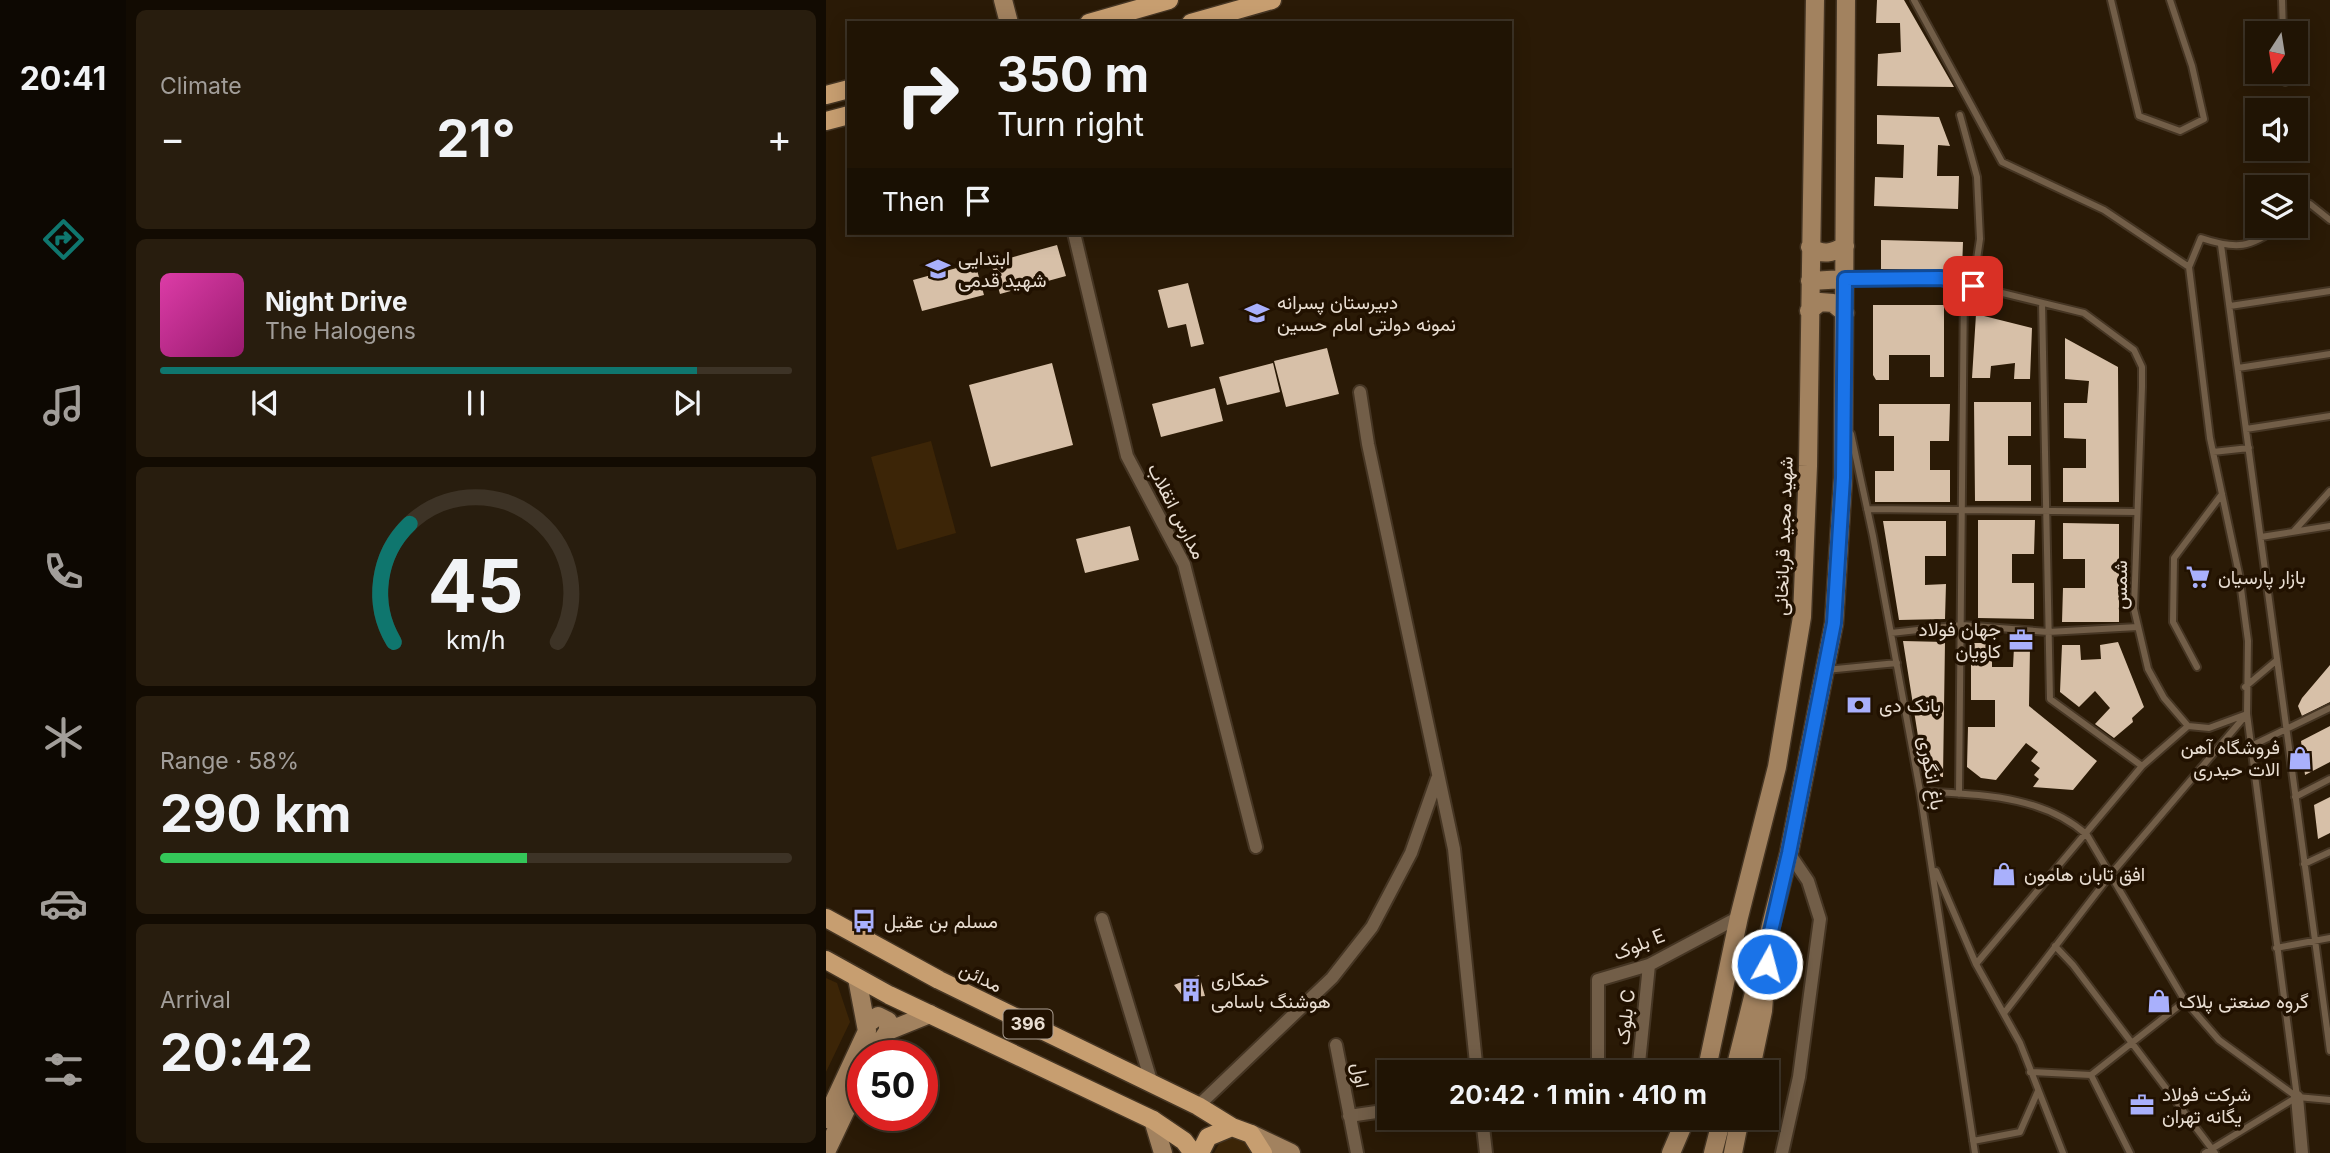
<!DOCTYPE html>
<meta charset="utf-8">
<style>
body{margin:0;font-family:Inter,Vazirmatn,sans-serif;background:#281d0e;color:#f1f3f6;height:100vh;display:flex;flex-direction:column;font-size:26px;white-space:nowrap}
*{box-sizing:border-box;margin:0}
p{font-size:23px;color:#a29e9a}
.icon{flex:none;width:38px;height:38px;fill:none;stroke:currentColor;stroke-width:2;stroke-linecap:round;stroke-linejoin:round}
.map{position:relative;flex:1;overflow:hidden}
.drawer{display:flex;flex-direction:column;gap:10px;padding:10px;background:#120b02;width:700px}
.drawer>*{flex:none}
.hud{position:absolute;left:21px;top:21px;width:665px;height:214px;border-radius:0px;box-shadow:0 4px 18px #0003,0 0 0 2px #3d3326;background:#201404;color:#f1f3f6;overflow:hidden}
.needle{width:46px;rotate:192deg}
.tools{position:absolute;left:1419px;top:21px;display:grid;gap:14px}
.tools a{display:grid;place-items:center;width:63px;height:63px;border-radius:0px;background:#201404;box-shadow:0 4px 18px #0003,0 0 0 2px #3d3326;font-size:35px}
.speed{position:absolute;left:21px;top:1040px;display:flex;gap:14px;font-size:35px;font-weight:700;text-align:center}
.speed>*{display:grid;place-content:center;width:91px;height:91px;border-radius:50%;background:#201404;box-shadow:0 4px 18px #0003,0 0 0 2px #3d3326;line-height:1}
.speed .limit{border:10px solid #d22;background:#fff;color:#111}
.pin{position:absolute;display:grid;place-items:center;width:60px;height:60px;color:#fff;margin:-30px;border-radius:14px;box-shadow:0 4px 10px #0006}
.me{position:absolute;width:77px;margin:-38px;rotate:7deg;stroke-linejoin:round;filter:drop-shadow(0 0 5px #0008)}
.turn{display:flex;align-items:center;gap:24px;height:147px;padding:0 35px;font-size:32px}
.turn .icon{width:91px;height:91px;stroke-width:2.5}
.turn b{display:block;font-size:49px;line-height:60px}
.then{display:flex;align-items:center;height:66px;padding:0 35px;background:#0003;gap:14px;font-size:26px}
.big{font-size:52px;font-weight:700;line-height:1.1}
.drawer .tile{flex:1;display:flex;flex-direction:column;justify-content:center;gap:10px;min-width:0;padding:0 24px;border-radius:10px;background:#281d0e}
.drawer .dial{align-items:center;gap:0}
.dial svg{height:182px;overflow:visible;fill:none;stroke:#3d3326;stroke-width:7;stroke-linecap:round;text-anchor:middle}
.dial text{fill:#f1f3f6;stroke:none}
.song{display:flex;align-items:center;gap:21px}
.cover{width:84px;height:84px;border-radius:10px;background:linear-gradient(135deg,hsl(320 70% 55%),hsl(320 70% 35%))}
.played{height:7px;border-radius:4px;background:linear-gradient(90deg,#0f766e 85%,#3d3326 85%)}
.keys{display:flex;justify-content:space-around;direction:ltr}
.heat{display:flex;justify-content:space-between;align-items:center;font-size:38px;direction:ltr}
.charge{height:10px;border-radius:5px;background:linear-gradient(90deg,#34c759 58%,#3d3326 0)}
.trip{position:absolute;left:551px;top:1060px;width:402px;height:70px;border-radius:0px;background:#201404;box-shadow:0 4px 18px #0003,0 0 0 2px #3d3326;font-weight:700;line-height:70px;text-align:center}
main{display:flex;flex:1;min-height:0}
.dock{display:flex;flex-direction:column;width:126px;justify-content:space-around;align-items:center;background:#0d0802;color:#a29e9a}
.dock .icon{width:49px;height:49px}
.dock .selected{color:#0f766e}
.dock b{font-size:32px;color:#f1f3f6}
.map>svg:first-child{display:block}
.green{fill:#3c2507}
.building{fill:#d7c0a8}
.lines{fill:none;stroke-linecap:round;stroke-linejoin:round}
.lane-casing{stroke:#453523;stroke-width:10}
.street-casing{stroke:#453523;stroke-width:16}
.secondary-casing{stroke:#453523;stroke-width:21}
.primary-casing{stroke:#453523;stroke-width:21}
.lane{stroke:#725e48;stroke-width:6}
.street{stroke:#725e48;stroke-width:12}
.secondary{stroke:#a2825f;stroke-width:18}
.primary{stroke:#c79e70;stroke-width:18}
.route-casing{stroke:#114b97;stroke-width:18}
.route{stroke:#1a73e8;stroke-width:12}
.labels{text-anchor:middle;stroke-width:7;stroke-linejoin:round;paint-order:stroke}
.shield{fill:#211100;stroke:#ada093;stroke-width:2}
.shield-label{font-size:18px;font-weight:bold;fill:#e9ded2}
.poi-label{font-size:19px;fill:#e9ded2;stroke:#211100;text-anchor:start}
.street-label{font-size:19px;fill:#e9ded2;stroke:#211100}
</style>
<main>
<nav class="dock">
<b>20:41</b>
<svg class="icon selected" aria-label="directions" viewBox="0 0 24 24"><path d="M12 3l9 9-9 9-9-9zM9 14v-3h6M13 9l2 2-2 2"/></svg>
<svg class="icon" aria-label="music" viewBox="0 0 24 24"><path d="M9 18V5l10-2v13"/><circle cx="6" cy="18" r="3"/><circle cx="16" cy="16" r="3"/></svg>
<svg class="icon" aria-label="phone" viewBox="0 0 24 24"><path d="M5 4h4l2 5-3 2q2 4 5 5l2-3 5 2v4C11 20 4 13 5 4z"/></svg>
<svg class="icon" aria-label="climate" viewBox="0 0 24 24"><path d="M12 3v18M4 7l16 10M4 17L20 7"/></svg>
<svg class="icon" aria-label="car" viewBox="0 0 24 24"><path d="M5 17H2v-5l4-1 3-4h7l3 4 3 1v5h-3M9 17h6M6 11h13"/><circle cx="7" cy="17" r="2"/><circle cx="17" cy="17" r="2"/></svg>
<svg class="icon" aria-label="filters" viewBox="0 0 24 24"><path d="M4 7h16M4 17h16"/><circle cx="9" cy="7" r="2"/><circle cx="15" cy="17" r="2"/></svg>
</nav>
<section class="drawer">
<div class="tile"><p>Climate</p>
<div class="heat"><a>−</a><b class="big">21°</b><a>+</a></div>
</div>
<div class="tile">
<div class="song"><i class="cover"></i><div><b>Night Drive</b><p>The Halogens</p></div></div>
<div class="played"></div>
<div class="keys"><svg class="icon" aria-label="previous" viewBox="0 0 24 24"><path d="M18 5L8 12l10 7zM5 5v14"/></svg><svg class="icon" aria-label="pause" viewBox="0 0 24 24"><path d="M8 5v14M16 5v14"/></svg><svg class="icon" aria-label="next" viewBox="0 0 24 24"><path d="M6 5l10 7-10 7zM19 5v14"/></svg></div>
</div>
<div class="tile dial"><svg viewBox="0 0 100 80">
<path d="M14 69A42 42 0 1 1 86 69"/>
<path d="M14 69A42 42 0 0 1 21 17" stroke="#0f766e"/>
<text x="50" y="56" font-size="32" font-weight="700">45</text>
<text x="50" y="72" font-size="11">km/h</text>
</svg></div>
<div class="tile"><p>Range · 58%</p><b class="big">290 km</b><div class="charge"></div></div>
<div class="tile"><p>Arrival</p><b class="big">20:42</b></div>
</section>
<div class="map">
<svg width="1504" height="1153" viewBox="0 0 1504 1153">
<rect width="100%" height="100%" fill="#2a1a06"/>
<!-- green -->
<path class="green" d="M 105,441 L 130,533 L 71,550 L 45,457 Z
M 0,978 L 11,983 L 24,1022 L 0,1072 Z
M 405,1137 L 418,1140 L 426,1153 L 388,1153 L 394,1142 Z"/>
<!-- building -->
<path class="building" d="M 1051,0 L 1078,0 L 1128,87 L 1051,86 L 1052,54 L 1075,52 L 1074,23 L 1050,23 Z
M 1051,115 L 1113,117 L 1124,146 L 1112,145 L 1111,176 L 1133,176 L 1132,209 L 1048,206 L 1049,177 L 1077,178 L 1078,145 L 1051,144 Z
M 1055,240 L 1137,242 L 1136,270 L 1055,269 Z
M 231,245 L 240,276 L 174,294 L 165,263 Z
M 149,263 L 158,295 L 96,311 L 87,280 Z
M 362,283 L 378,344 L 365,347 L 360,324 L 342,328 L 332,290 Z
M 1047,305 L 1118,305 L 1118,377 L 1104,377 L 1104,355 L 1063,355 L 1063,380 L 1050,380 L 1047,375 Z
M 1150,314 L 1206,328 L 1204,379 L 1188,379 L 1189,363 L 1165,366 L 1164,378 L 1146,378 Z
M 1239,338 L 1292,367 L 1293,502 L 1237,502 L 1237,468 L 1260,468 L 1260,439 L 1238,438 L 1238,403 L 1261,403 L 1263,381 L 1239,379 Z
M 501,348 L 513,394 L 460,407 L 448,361 Z
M 226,363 L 247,445 L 165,467 L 143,385 Z
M 447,363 L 454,392 L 401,405 L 393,377 Z
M 389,388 L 397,421 L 335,437 L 326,404 Z
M 1148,402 L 1205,402 L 1205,436 L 1182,436 L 1182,465 L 1205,465 L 1205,501 L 1149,501 Z
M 1053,404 L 1124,404 L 1123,441 L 1104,441 L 1104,470 L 1124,470 L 1124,502 L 1049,502 L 1049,471 L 1068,471 L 1068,436 L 1053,436 Z
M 1152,520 L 1209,520 L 1208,554 L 1186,554 L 1186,583 L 1208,583 L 1208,619 L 1152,618 Z
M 1057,521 L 1120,521 L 1120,556 L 1099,556 L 1099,585 L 1120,584 L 1119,619 L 1073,620 Z
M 1237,523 L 1293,524 L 1293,622 L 1236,622 L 1237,588 L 1259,588 L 1259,559 L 1237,559 Z
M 304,526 L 313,560 L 259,573 L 250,539 Z
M 1077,641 L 1119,642 L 1117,777 L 1104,777 L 1097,768 Z
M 1292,642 L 1318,707 L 1306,718 L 1307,722 L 1288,738 L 1269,724 L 1284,708 L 1269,691 L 1253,707 L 1234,692 L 1236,645 L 1254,645 L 1255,660 L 1275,659 L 1274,645 Z
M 1145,643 L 1166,643 L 1166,667 L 1187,667 L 1188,647 L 1204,647 L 1203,706 L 1271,761 L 1247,790 L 1207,787 L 1213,779 L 1208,775 L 1214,768 L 1205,761 L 1212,752 L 1200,743 L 1170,780 L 1155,778 L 1141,767 L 1142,727 L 1169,727 L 1169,700 L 1145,700 Z
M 1504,665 L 1504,702 L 1476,716 L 1472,706 L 1476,698 Z
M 1504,726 L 1504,762 L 1479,775 L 1475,741 Z
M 1504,797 L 1504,833 L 1492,839 L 1488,805 Z
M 373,975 L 379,996 L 358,998 L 348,985 Z"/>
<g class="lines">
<!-- lane casing -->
<g class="lane-casing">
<path id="lane" d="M 1088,0 L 1176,162 L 1278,210 L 1363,267
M 1285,0 L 1313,116 L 1354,131 L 1378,119 L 1366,66 L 1344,0
M 1456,0 L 1457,33
M 1459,72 L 1459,82
M 1134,115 L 1151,177 L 1154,239 L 1147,286
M 1470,214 L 1484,204 L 1504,220
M 1454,226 C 1424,248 1411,250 1375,238 L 1363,267 L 1384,438 L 1413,574 L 1422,641 L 1421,714 L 1471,1097
M 1395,245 L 1504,1051
M 1021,279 L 1115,278 L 1258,313 L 1308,350 L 1316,367 L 1316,387 L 1308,609 L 1322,669 L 1338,698 L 1362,726 L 1383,728 L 1421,714
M 1216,303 L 1224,699 L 1316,766
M 1404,306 L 1504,291
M 1412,368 L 1504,354
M 1420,429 L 1504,416
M 1025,434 L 1047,536 L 1094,791 L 1149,1153
M 1387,452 L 1423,448
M 1041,509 L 1311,512
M 1468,531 L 1504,491
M 1435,537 L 1504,526
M 1065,633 L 1136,625 L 1222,632 L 1312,627
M 1371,667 L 1347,622 L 1348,558 L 1396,494
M 1000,670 L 1071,663
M 1419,687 L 1451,660
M 1425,746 L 1504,708
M 1094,791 C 1152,795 1215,794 1261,835 L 1359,1001 L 1393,1040 L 1471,1097 L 1504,1100
M 1133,794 L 1138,284
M 1469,797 L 1504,779
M 1478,864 L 1504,852
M 1110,871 L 1150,964 L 1194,1043 L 1237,1153
M 1229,946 L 1247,965 L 1389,1153
M 1450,948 L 1504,938
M 1150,964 L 1316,766 L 1362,726
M 1179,1012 L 1285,874 L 1420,715
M 1204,1072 L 1265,1075 L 1359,1001
M 1265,1075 L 1304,1153
M 1147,1141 L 1194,1132 L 1212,1091
M 1379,1153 L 1471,1097"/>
</g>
<!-- street casing -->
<g class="street-casing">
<path id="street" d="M 248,233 L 301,456 L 358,564 L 430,847
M 534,392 L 542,444 L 628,849 L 651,1073
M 276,919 L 326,1084
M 510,1045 L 531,1153
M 772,1073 L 772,980 L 823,965 L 913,917
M 812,1073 L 823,965
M 1471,1097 L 1476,1153
M 372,1106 L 506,978 L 546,927 L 585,853 L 611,779
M 523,1116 L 564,1110
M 656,1118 L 660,1153
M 956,1153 L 973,1077 L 994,919 L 982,881 L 963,853"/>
</g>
<!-- secondary casing -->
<g class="secondary-casing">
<path id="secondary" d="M 177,0 L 183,23
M 984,247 C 997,256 1006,253 1019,246
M 984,281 L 1019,279
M 983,311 L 994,302 L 1007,303 L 1019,313
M 41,1024 L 52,1016 L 62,1021 L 62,1031
M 46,1055 L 62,1031 L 104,1014
M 880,1073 L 913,917 L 951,767 L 976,617 L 982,466 L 989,0
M 908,1073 L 963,853 L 1008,623 L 1017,478 L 1020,0
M 924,1073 L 937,1011 L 939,985
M 0,1119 L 41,1031 L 31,978
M 327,1120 L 337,1153
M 425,1134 L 465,1153
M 0,1152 L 37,1074
M 845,1153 L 860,1118
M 887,1153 L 896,1118
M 907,1153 L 914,1118"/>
</g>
<!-- primary casing -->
<g class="primary-casing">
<path id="primary" d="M 263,23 L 343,0
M 365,23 L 446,0
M 0,95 L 23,89
M 0,121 L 23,115
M 0,918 L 113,980 L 372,1106 L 406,1127
M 0,960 L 63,995 L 327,1120 L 358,1141 L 367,1153
M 374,1153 L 382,1137 L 406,1127 L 425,1134 L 437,1153"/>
</g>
<!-- lane -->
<use href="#lane" class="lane"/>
<!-- street -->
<use href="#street" class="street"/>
<!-- secondary -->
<use href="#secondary" class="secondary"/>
<!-- primary -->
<use href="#primary" class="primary"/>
</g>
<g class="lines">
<!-- route casing -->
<g class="route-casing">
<path id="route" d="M 941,964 L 943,940 L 963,853 L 1008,623 L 1017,478 L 1019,279 L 1115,278 L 1147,286"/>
</g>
<!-- route -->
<use href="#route" class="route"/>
</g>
<!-- icons -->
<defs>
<g id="school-bare" transform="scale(1.89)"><path d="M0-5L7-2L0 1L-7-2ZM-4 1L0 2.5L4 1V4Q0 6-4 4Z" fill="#a9b0fc" stroke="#211100" stroke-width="2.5" paint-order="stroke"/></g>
<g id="supermarket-bare" transform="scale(1.89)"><path d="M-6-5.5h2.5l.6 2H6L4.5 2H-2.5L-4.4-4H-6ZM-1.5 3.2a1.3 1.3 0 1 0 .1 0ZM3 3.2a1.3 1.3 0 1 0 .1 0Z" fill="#a9b0fc" stroke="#211100" stroke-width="2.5" paint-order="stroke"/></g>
<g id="office-bare" transform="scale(1.89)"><path d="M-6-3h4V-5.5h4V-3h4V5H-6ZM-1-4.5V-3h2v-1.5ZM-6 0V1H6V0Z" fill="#a9b0fc" stroke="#211100" stroke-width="2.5" paint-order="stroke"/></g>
<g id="bank-bare" transform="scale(1.89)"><path d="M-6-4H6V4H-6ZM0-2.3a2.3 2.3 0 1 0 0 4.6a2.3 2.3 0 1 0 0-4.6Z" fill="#a9b0fc" stroke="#211100" stroke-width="2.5" paint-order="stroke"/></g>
<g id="shop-bare" transform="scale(1.89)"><path d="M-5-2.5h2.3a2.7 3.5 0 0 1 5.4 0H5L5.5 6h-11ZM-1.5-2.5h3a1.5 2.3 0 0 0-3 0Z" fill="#a9b0fc" stroke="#211100" stroke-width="2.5" paint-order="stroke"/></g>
<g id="bus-bare" transform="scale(1.89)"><path d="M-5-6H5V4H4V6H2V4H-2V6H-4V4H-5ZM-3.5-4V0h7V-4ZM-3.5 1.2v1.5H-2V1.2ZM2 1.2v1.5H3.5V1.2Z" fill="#a9b0fc" stroke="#211100" stroke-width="2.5" paint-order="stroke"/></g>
<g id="building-bare" transform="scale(1.89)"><path d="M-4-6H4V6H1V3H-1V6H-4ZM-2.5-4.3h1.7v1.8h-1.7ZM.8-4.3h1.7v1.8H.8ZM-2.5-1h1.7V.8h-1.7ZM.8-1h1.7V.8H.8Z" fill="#a9b0fc" stroke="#211100" stroke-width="2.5" paint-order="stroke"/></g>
</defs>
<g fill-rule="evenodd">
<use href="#school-bare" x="112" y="269"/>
<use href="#school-bare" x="431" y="313"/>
<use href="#supermarket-bare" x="1372" y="577"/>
<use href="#office-bare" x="1195" y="640"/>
<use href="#bank-bare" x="1033" y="705"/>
<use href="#shop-bare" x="1474" y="758"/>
<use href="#shop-bare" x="1178" y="874"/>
<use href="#bus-bare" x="38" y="921"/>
<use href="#building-bare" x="365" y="990"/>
<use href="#shop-bare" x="1333" y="1001"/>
<use href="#office-bare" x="1316" y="1105"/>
</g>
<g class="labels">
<!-- shield labels -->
<rect class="shield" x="177.5" y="1009.5" width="49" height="29" rx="5"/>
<g class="shield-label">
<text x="202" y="1030">396</text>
</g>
<!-- poi labels -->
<g class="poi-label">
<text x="132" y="265">ابتدایی<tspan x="132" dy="22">شهید قدمی</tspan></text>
<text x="451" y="309">دبیرستان پسرانه<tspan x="451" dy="22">نمونه دولتی امام حسین</tspan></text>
<text x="1392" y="584">بازار پارسیان</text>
<text x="1175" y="636" text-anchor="end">جهان فولاد<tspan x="1175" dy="22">کاویان</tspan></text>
<text x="1053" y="712">بانک دی</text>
<text x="1454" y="754" text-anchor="end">فروشگاه آهن<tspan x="1454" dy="22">الات حیدری</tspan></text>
<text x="1198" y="881">افق تابان هامون</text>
<text x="58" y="928">مسلم بن عقیل</text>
<text x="385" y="986">خمکاری<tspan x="385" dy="22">هوشنگ باسامی</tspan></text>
<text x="1353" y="1008">گروه صنعتی پلاک</text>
<text x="1336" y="1101">شرکت فولاد<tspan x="1336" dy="22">یگانه تهران</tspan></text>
</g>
<!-- street labels -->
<g class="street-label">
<text transform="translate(351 511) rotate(63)" y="7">مدارس انقلاب</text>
<text transform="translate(957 536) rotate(-88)" y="7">شهید مجید قربانخانی</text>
<text transform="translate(1294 585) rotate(-90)" y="7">شمس</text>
<text transform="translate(1106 773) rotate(80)" y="7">باغ انگوری</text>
<text transform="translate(813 944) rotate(-22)" y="7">بلوک E</text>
<text transform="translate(155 977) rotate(26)" y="7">مدائن</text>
<text transform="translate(799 1017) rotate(-84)" y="7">بلوک C</text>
<text transform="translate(535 1075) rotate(79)" y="7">اول</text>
</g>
</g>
</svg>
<div class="tools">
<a><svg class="needle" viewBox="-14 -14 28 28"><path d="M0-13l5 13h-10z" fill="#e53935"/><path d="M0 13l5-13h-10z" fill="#a29e9a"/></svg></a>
<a><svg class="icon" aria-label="sound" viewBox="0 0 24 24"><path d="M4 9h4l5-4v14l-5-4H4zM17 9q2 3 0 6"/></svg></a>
<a><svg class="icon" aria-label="layers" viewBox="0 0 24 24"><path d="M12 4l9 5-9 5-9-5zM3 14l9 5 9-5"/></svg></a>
</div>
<div class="speed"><div class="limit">50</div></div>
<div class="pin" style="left:1147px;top:286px;background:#d93025"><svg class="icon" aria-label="arrive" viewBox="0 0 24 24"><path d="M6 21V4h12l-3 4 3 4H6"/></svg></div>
<svg class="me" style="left:941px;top:964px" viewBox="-20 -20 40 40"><circle r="17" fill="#1a73e8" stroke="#fff" stroke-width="3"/><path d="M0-11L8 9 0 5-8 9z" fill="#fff"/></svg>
<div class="trip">20:42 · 1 min · 410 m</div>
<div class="hud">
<div class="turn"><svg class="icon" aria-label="right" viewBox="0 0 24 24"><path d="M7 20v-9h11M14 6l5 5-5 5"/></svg><div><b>350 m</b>Turn right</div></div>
<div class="then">Then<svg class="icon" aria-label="arrive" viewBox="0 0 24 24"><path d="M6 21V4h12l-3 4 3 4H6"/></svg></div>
</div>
</div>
</main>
